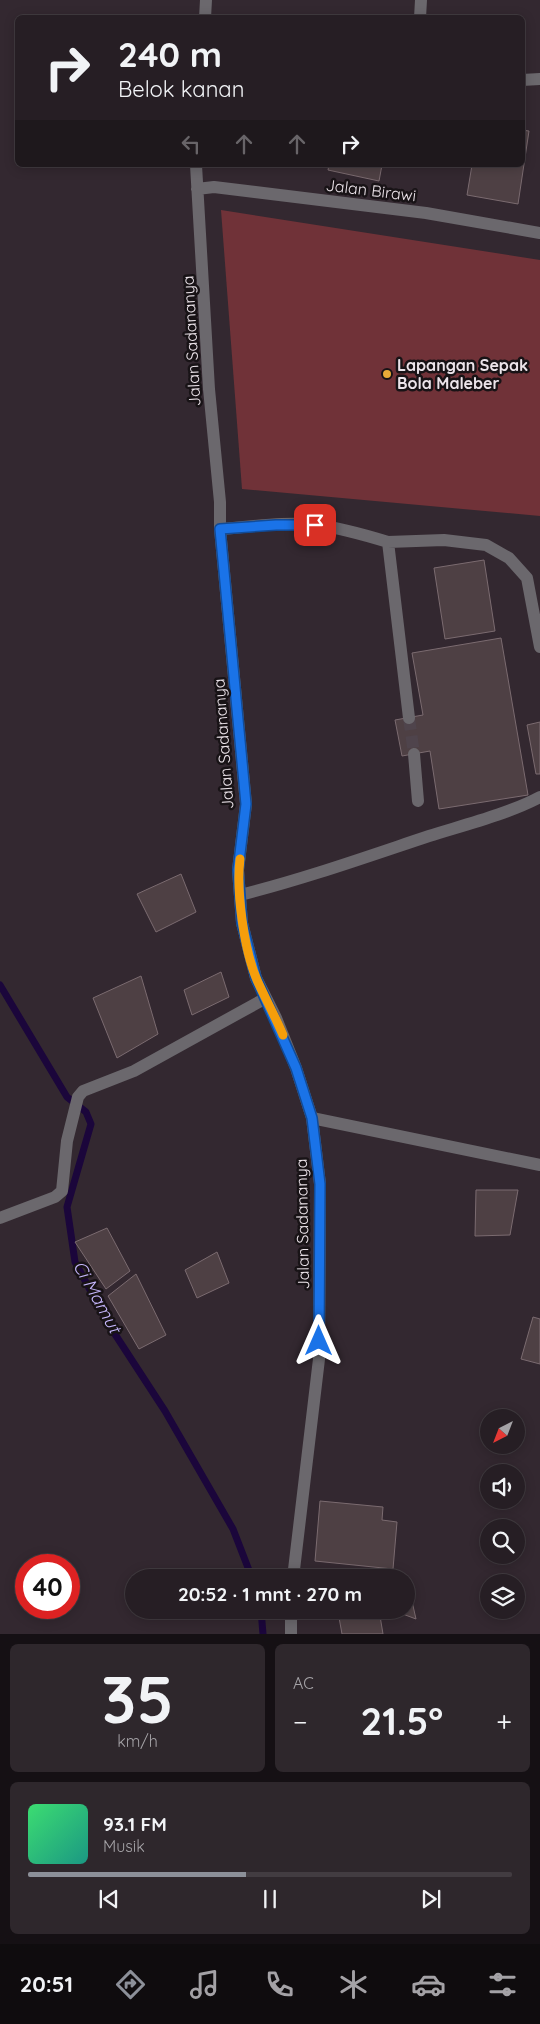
<!DOCTYPE html>
<html lang="id">
<meta charset="utf-8">
<style>
body{margin:0;font-family:Quicksand,sans-serif;background:#2e272c;color:#f1f3f6;height:100vh;display:flex;flex-direction:column;font-size:19px;white-space:nowrap}
*{box-sizing:border-box;margin:0}
p{font-size:16px;color:#a4a2a6}
.icon{flex:none;width:28px;height:28px;fill:none;stroke:currentColor;stroke-width:2;stroke-linecap:round;stroke-linejoin:round}
.map{position:relative;height:1634px;overflow:hidden}
.sheet{display:flex;flex-direction:column;gap:10px;padding:10px;background:#151014;flex:1}
.sheet>*{flex:none}
.guide{position:absolute;left:15px;top:15px;width:510px;height:152px;border-radius:8px;box-shadow:0 2px 12px #0003,0 0 0 1px #423c41;background:#261e24;color:#f1f3f6;overflow:hidden}
.needle{width:32px;rotate:222deg}
.buttons{position:absolute;left:480px;top:1409px;display:grid;gap:10px}
.buttons a{display:grid;place-items:center;width:45px;height:45px;border-radius:50%;background:#261e24;box-shadow:0 2px 12px #0003,0 0 0 1px #423c41;font-size:25px}
.speed{position:absolute;left:15px;top:1554px;display:flex;gap:10px;font-size:25px;font-weight:700;text-align:center}
.speed>*{display:grid;place-content:center;width:65px;height:65px;border-radius:50%;background:#261e24;box-shadow:0 2px 12px #0003,0 0 0 1px #423c41;line-height:1}
.speed .limit{border:8px solid #d22;background:#fff;color:#111}
.pin{position:absolute;display:grid;place-items:center;width:42px;height:42px;color:#fff;margin:-21px;border-radius:10px;box-shadow:0 2px 8px #0006}
.me{position:absolute;width:55px;margin:-28px;rotate:0deg;stroke-linejoin:round;filter:drop-shadow(0 0 4px #0008)}
.turn{display:flex;align-items:center;gap:18px;height:105px;padding:0 20px;font-size:22px}
.turn .icon{width:65px;height:65px;stroke-width:2.5}
.turn b{display:block;font-size:35px;line-height:42px}
.lanes{display:flex;align-items:center;height:48px;padding:0 20px;background:#0003;justify-content:center;gap:25px;direction:ltr}
.lanes .off{opacity:.35}
.big{font-size:38px;font-weight:700;line-height:1.1}
.sheet .widget{flex:1;display:flex;flex-direction:column;justify-content:center;gap:8px;min-width:0;padding:0 18px;border-radius:8px;background:#2e272c}
.sheet .dial{align-items:center;gap:0}
.dial b{font-size:65px;line-height:1}
.song{display:flex;align-items:center;gap:15px}
.cover{width:60px;height:60px;border-radius:8px;background:linear-gradient(135deg,hsl(140 70% 55%),hsl(170 70% 35%))}
.played{height:5px;border-radius:2px;background:linear-gradient(90deg,#8c9099 45%,#423c41 45%)}
.keys{display:flex;justify-content:space-around;direction:ltr}
.heat{display:flex;justify-content:space-between;align-items:center;font-size:28px;direction:ltr}
.sheet .tiles{flex:1;display:grid;gap:10px;grid-template-columns:1fr 1fr}
.widget:last-child{grid-column:span 2}
.trip{position:absolute;left:125px;top:1569px;width:290px;height:50px;border-radius:25px;background:#261e24;box-shadow:0 2px 12px #0003,0 0 0 1px #423c41;font-weight:700;line-height:50px;text-align:center}
.menu{display:flex;height:80px;justify-content:space-around;align-items:center;background:#0f0c0e;color:#a4a2a6}
.menu .icon{width:35px;height:35px}
.menu .on{color:#8c9099}
.menu b{font-size:22px;color:#f1f3f6}
.map>svg:first-child{display:block}
.green{fill:#703238}
.lines{fill:none;stroke-linecap:round;stroke-linejoin:round}
.stream{stroke:#1b063b;stroke-width:7}
.building{fill:#4e4044;stroke:#7b6b70}
.minor-tunnel{stroke:#4f444c;stroke-width:12;stroke-dasharray:12 6;stroke-linecap:butt}
.minor{stroke:#6b686d;stroke-width:12}
.route-casing{stroke:#114b97;stroke-width:12}
.route{stroke:#1a73e8;stroke-width:9}
.slow{stroke:#f59e0b;stroke-width:9}
.poi-dot{fill:#e9ab38;stroke:#181316;stroke-width:2}
.labels{text-anchor:middle;stroke-width:5;stroke-linejoin:round;paint-order:stroke}
.street-label{font-size:16px;fill:#ece4ea;stroke:#181316}
.poi-label{font-size:16px;font-weight:bold;fill:#ece4ea;stroke:#181316;text-anchor:start}
.water-label{font-size:18px;font-style:italic;fill:#c5b6fc;stroke:#181316}
</style>
<div class="map">
<svg width="540" height="1634" viewBox="0 0 540 1634">
<rect width="100%" height="100%" fill="#332830"/>
<!-- green -->
<path class="green" d="M 221,210 L 540,260 L 540,516 L 242,489 Z"/>
<g class="lines">
<!-- stream -->
<path class="stream" d="M 0,985 L 67,1097 L 86,1112 L 91,1124 L 67,1207 L 75,1262 L 109,1325 L 165,1411 L 233,1529 L 252,1578
M 261,1610 L 263,1634"/>
</g>
<!-- building -->
<path class="building" d="M 522,130 L 529,131 L 518,204 L 467,195 L 472,165 L 522,165 Z
M 329,165 L 382,165 L 379,181 L 328,170 Z
M 484,560 L 495,631 L 445,639 L 434,568 Z
M 501,638 L 528,795 L 439,809 L 430,751 L 402,756 L 395,720 L 423,715 L 412,653 Z
M 540,722 L 540,774 L 536,774 L 527,725 Z
M 181,874 L 196,912 L 156,932 L 137,894 Z
M 221,972 L 229,997 L 192,1015 L 184,990 Z
M 141,976 L 158,1034 L 117,1058 L 93,998 Z
M 476,1190 L 518,1190 L 510,1235 L 475,1236 Z
M 107,1228 L 130,1271 L 106,1289 L 75,1242 Z
M 217,1252 L 229,1283 L 197,1298 L 185,1270 Z
M 136,1274 L 166,1335 L 139,1349 L 108,1296 Z
M 533,1317 L 540,1319 L 540,1364 L 521,1359 Z
M 320,1501 L 383,1507 L 382,1520 L 397,1522 L 393,1569 L 315,1561 Z
M 373,1570 L 406,1575 L 416,1619 L 392,1610 L 406,1610 L 406,1578 L 374,1578 Z
M 348,1610 L 379,1610 L 383,1634 L 342,1634 L 338,1612 Z"/>
<g class="lines">
<!-- minor-tunnel -->
<path class="minor-tunnel" d="M 409,718 L 414,754"/>
<!-- minor -->
<path class="minor" d="M 205,18 L 206,0
M 420,18 L 421,0
M 522,80 L 540,79
M 196,165 L 209,389 L 220,502 L 220,529 L 246,804 L 238,870 L 242,923 L 256,978 L 276,1018 L 296,1068 L 312,1118 L 320,1184 L 319,1359 L 293,1578
M 197,189 L 214,187 L 426,213 L 540,233
M 220,529 C 251,527 285,521 317,525 C 341,528 365,535 388,542 L 409,718
M 388,542 L 444,540 L 486,545 L 509,558 L 527,578 L 540,647
M 414,754 L 418,801
M 240,895 C 304,879 366,857 429,836 C 464,825 508,814 540,797
M 312,1118 L 540,1165
M 0,1218 L 55,1197 L 62,1191 L 67,1141 L 78,1097 L 83,1091 L 134,1071 L 266,998
M 291,1610 L 291,1634"/>
</g>
<g class="lines">
<!-- route casing -->
<g class="route-casing">
<path id="route" d="M 315,525 L 276,525 L 220,529 L 246,804 L 238,870 L 242,923 L 256,978 L 296,1068 L 312,1118 L 320,1184 L 319,1341"/>
</g>
<!-- route -->
<use href="#route" class="route"/>
<!-- slow -->
<path class="slow" d="M 240,859 C 236,891 244,950 257,980 C 265,998 275,1016 283,1035"/>
</g>
<!-- markers -->
<circle class="poi-dot" cx="387" cy="374" r="5"/>
<g class="labels">
<!-- street labels -->
<g class="street-label">
<text transform="translate(371 190) rotate(7)" y="6">Jalan Birawi</text>
<text transform="translate(191 341) rotate(-93)" y="6">Jalan Sadananya</text>
<text transform="translate(223 744) rotate(-94)" y="6">Jalan Sadananya</text>
<text transform="translate(302 1224) rotate(-91)" y="6">Jalan Sadananya</text>
</g>
<!-- poi labels -->
<g class="poi-label">
<text x="397" y="371">Lapangan Sepak<tspan x="397" dy="18">Bola Maleber</tspan></text>
</g>
<!-- water labels -->
<g class="water-label">
<text transform="translate(97 1297) rotate(61)" y="6">Ci Mamut</text>
</g>
</g>
</svg>
<div class="buttons">
<a><svg class="needle" viewBox="-14 -14 28 28"><path d="M0-13l5 13h-10z" fill="#e53935"/><path d="M0 13l5-13h-10z" fill="#a4a2a6"/></svg></a>
<a><svg class="icon" aria-label="sound" viewBox="0 0 24 24"><path d="M4 9h4l5-4v14l-5-4H4zM17 9q2 3 0 6"/></svg></a>
<a><svg class="icon" aria-label="search" viewBox="0 0 24 24"><circle cx="10" cy="10" r="6"/><path d="M15 15l6 6"/></svg></a>
<a><svg class="icon" aria-label="layers" viewBox="0 0 24 24"><path d="M12 4l9 5-9 5-9-5zM3 14l9 5 9-5"/></svg></a>
</div>
<div class="speed"><div class="limit">40</div></div>
<div class="pin" style="left:315px;top:525px;background:#d93025"><svg class="icon" aria-label="arrive" viewBox="0 0 24 24"><path d="M6 21V4h12l-3 4 3 4H6"/></svg></div>
<svg class="me" style="left:319px;top:1341px" viewBox="-20 -20 40 40"><path d="M0-17L14 15 0 8-14 15z" fill="#1a73e8" stroke="#fff" stroke-width="4"/></svg>
<div class="trip">20:52 · 1 mnt · 270 m</div>
<div class="guide">
<div class="turn"><svg class="icon" aria-label="right" viewBox="0 0 24 24"><path d="M7 20v-9h11M14 6l5 5-5 5"/></svg><div><b>240 m</b>Belok kanan</div></div>
<div class="lanes"><svg class="icon off" aria-label="left" viewBox="0 0 24 24"><path d="M17 20v-9H6M10 6l-5 5 5 5"/></svg><svg class="icon off" aria-label="ahead" viewBox="0 0 24 24"><path d="M12 20V5M6 11l6-6 6 6"/></svg><svg class="icon off" aria-label="ahead" viewBox="0 0 24 24"><path d="M12 20V5M6 11l6-6 6 6"/></svg><svg class="icon" aria-label="right" viewBox="0 0 24 24"><path d="M7 20v-9h11M14 6l5 5-5 5"/></svg></div>
</div>
</div>
<section class="sheet">
<div class="tiles">
<div class="widget dial"><b>35</b><p>km/h</p></div>
<div class="widget"><p>AC</p>
<div class="heat"><a>−</a><b class="big">21.5°</b><a>+</a></div>
</div>
<div class="widget">
<div class="song"><i class="cover"></i><div><b>93.1 FM</b><p>Musik</p></div></div>
<div class="played"></div>
<div class="keys"><svg class="icon" aria-label="previous" viewBox="0 0 24 24"><path d="M18 5L8 12l10 7zM5 5v14"/></svg><svg class="icon" aria-label="pause" viewBox="0 0 24 24"><path d="M8 5v14M16 5v14"/></svg><svg class="icon" aria-label="next" viewBox="0 0 24 24"><path d="M6 5l10 7-10 7zM19 5v14"/></svg></div>
</div>
</div>
</section>
<nav class="menu">
<b>20:51</b>
<svg class="icon on" aria-label="directions" viewBox="0 0 24 24"><path d="M12 3l9 9-9 9-9-9zM9 14v-3h6M13 9l2 2-2 2"/></svg>
<svg class="icon" aria-label="music" viewBox="0 0 24 24"><path d="M9 18V5l10-2v13"/><circle cx="6" cy="18" r="3"/><circle cx="16" cy="16" r="3"/></svg>
<svg class="icon" aria-label="phone" viewBox="0 0 24 24"><path d="M5 4h4l2 5-3 2q2 4 5 5l2-3 5 2v4C11 20 4 13 5 4z"/></svg>
<svg class="icon" aria-label="climate" viewBox="0 0 24 24"><path d="M12 3v18M4 7l16 10M4 17L20 7"/></svg>
<svg class="icon" aria-label="car" viewBox="0 0 24 24"><path d="M5 17H2v-5l4-1 3-4h7l3 4 3 1v5h-3M9 17h6M6 11h13"/><circle cx="7" cy="17" r="2"/><circle cx="17" cy="17" r="2"/></svg>
<svg class="icon" aria-label="filters" viewBox="0 0 24 24"><path d="M4 7h16M4 17h16"/><circle cx="9" cy="7" r="2"/><circle cx="15" cy="17" r="2"/></svg>
</nav>
